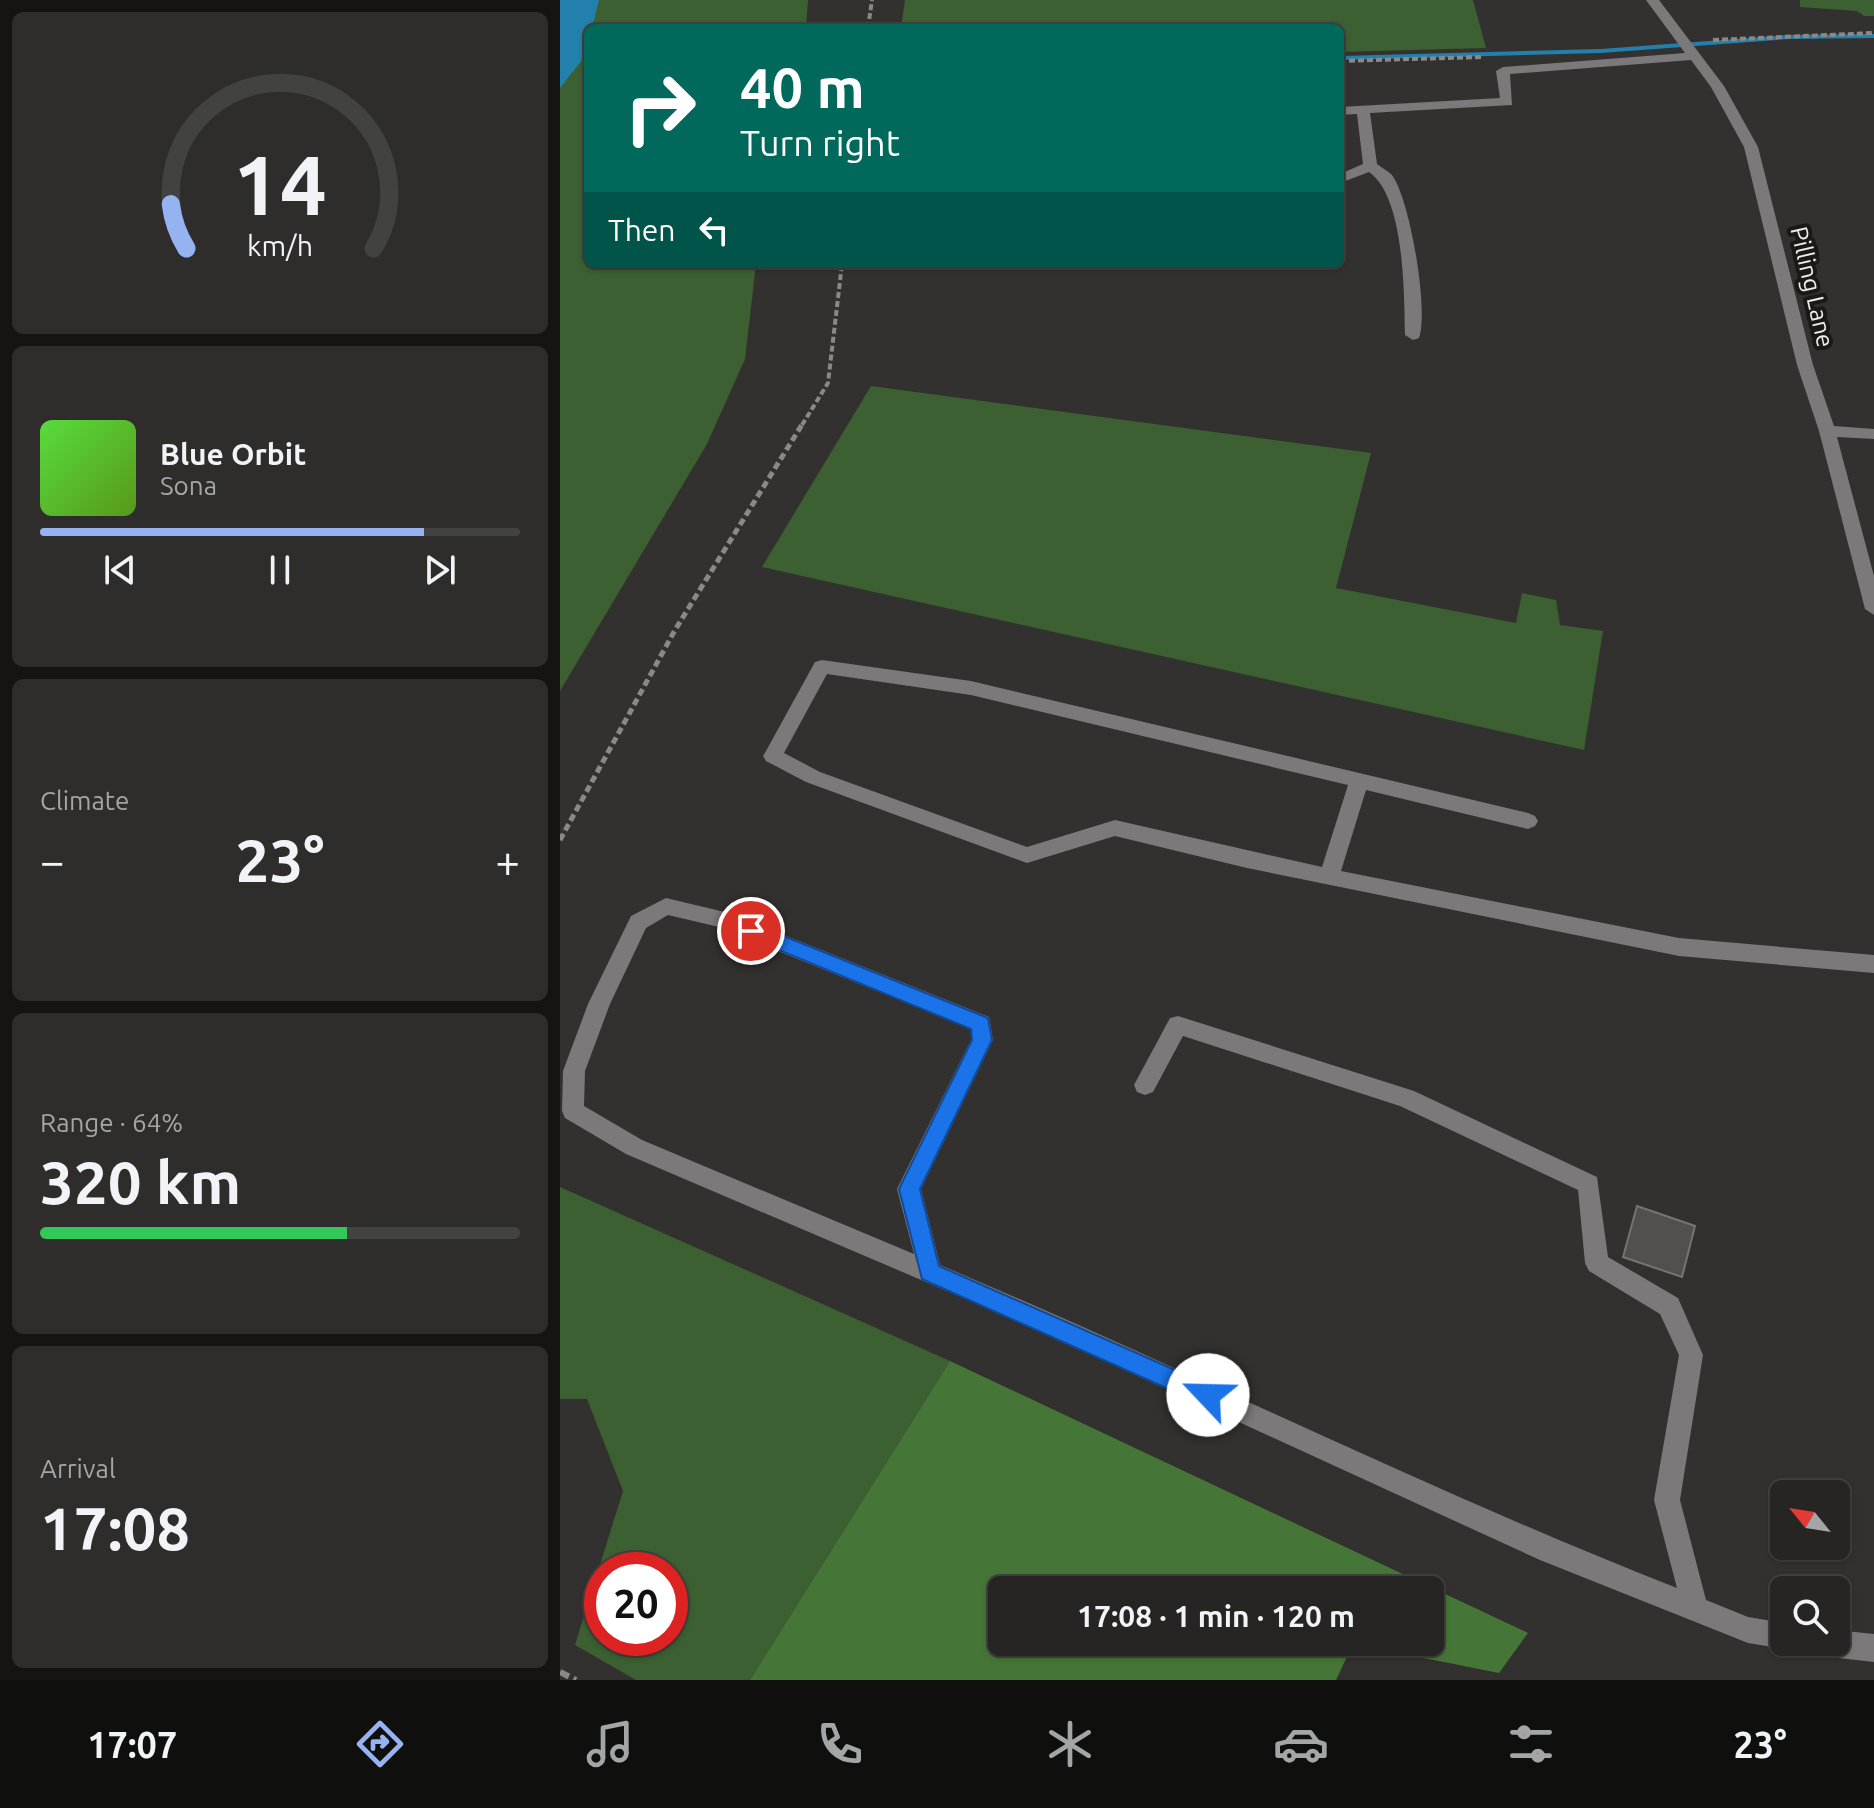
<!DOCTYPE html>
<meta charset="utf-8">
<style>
body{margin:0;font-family:Ubuntu,sans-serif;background:#2e2d2b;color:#f1f3f6;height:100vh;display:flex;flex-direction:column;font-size:30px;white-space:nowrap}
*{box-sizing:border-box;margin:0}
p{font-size:26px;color:#a4a5a6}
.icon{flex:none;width:44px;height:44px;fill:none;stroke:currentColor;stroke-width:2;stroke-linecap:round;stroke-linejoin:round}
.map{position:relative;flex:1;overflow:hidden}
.sheet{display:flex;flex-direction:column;gap:12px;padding:12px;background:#151413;width:560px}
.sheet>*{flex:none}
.banner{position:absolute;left:24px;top:24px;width:760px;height:244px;border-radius:12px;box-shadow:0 2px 6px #0004,0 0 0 2px #424241;background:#00695c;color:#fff;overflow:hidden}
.needle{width:52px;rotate:300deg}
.buttons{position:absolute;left:1210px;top:1480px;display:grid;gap:16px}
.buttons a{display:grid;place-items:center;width:80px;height:80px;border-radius:12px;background:#262523;box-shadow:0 2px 6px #0004,0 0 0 2px #424241;font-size:40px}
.speed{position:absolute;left:24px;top:1552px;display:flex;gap:16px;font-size:40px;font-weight:700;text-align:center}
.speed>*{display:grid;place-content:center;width:104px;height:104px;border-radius:50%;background:#262523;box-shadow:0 2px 6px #0004,0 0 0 2px #424241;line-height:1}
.speed .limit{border:12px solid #d22;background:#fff;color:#111}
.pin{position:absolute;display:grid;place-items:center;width:68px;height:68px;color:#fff;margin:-34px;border:4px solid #fff;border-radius:50%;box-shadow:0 2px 8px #0007}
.me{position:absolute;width:88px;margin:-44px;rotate:294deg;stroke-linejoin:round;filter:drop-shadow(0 0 6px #0008)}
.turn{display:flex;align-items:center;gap:28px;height:168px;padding:0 24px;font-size:36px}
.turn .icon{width:104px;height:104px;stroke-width:2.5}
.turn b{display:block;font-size:56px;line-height:68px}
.then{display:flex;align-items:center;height:76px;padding:0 24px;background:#0003;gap:16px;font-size:30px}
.big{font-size:60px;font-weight:700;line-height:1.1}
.sheet .card{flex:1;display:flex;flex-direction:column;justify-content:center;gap:12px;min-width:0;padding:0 28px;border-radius:12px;background:#2e2d2b}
.sheet .dial{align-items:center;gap:0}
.dial svg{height:208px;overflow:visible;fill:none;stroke:#424241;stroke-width:7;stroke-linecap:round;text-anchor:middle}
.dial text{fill:#f1f3f6;stroke:none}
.song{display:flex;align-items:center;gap:24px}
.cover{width:96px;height:96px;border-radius:12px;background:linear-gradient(135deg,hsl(110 70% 55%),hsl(90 70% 35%))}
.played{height:8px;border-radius:4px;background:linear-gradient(90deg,#95b2f1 80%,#424241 80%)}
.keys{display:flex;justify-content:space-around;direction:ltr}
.heat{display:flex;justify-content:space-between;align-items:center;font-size:44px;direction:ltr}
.charge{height:12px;border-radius:6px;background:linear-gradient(90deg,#34c759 64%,#424241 0)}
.trip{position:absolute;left:428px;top:1576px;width:456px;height:80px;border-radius:12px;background:#262523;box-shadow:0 2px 6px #0004,0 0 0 2px #424241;font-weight:700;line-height:80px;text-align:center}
.tabs{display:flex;height:128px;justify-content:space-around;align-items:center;background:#0f0f0e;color:#a4a5a6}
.tabs .icon{width:56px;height:56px}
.tabs .current{color:#95b2f1}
.tabs b{font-size:36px;color:#f1f3f6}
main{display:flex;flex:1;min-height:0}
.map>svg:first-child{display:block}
.green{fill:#3c6031;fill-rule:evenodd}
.forest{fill:#467637;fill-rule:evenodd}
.water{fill:#2380ac}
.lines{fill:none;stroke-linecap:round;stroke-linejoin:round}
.stream{fill:#2380ac;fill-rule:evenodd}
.building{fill:#524f4f;stroke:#767372;stroke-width:2}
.path-far2{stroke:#8a8987;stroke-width:4;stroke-dasharray:6 3;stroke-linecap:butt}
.path-far1{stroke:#8a8987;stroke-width:5;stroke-dasharray:7 4;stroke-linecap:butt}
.path{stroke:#8a8987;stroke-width:6;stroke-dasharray:10 5;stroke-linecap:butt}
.minor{fill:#7b7979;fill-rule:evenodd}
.route{fill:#1a73e8;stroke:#114b97;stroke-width:2}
.labels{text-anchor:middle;stroke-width:8;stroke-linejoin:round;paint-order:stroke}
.far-street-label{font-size:24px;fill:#eeedec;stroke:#1a1918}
</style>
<main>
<section class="sheet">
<div class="card dial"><svg viewBox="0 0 100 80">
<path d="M14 69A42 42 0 1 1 86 69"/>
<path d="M14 69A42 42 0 0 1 8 52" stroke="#95b2f1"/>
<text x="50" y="56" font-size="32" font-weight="700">14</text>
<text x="50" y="72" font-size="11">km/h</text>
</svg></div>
<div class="card">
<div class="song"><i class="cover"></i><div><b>Blue Orbit</b><p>Sona</p></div></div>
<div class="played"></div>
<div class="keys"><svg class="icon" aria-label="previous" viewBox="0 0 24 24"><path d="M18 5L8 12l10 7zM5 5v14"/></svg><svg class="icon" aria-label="pause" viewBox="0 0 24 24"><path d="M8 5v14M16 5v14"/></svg><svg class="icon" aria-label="next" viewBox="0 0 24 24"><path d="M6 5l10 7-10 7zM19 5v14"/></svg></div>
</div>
<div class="card"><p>Climate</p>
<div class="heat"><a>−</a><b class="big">23°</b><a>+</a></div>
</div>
<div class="card"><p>Range · 64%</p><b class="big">320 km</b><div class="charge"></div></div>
<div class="card"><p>Arrival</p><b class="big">17:08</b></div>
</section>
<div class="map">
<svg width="1314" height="1680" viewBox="0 0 1314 1680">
<rect width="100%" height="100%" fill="#33312f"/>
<!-- green -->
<path class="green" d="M 0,0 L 248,0 L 246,28 L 28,28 L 28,264 L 196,264 L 185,359 L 147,444 L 0,691 Z
M 345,0 L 913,0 L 926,48 L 780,52 L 780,28 L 341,28 Z
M 1240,0 L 1314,0 L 1314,16 L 1304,16 L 1297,11 L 1240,7 Z
M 311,386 L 811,453 L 776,588 L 956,623 L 962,593 L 996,600 L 1000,625 L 1043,631 L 1024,750 L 202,567 Z
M 0,1187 L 390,1361 L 190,1680 L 76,1680 L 15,1645 L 63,1491 L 27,1399 L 0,1399 ZM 42,1570 L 110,1570 L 110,1638 L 42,1638 Z"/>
<!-- forest -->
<path class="forest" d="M 390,1361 L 968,1633 L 939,1673 L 793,1644 L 776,1680 L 190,1680 ZM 442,1590 L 870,1590 L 870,1642 L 442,1642 Z"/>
<!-- water -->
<path class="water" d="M 0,0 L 39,0 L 32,28 L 28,28 L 26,55 L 0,88 Z"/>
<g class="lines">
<!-- stream -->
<path class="stream" d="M 1314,34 L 1314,38 L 1229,39 L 1041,53 L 780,60 L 780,56 L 1041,49 L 1229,35 Z"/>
</g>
<!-- building -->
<path class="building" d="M 1077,1206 L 1135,1226 L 1122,1277 L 1063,1257 Z"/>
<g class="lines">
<!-- path-far2 -->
<path class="path-far2" d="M 308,28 L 312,0
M 1153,40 L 1314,33
M 780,61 L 923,57
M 242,425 L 268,383 L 282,264"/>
<!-- path-far1 -->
<path class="path-far1" d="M 0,840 L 115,630 L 243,423"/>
<!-- path -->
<path class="path" d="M 0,1672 L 16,1680"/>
<!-- minor -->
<path class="minor" d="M 1086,0 L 1099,0 L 1164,86 L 1198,147 L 1253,365 L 1274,426 L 1314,429 L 1314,439 L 1277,437 L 1314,576 L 1314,615 L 1305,609 L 1259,431 L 1237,365 L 1184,147 L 1151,87 L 1131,60 L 950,74 L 952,105 L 810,113 L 817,164 C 821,167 828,171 832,175 C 850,199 869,311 859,338 L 853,340 L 845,335 C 844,294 845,197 809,172 L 780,183 L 780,174 L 803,164 L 797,114 L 780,115 L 780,107 L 940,98 L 936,71 L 943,67 L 1125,53 Z
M 262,660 L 411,681 L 968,813 L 975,816 L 978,821 L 975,826 L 968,829 L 806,790 L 781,871 L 1119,938 L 1314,955 L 1314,973 L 1119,956 L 687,868 L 555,836 L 467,863 L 246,782 L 206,761 L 203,756 L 206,751 L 255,662 ZM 267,674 L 411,695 L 788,785 L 762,867 L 555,820 L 467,847 L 260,772 L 224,753 Z
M 106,898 L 169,913 L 429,1017 L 433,1040 L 361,1189 L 380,1265 C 627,1369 867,1490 1117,1588 L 1094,1500 L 1119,1355 L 1100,1314 L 1029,1271 L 1025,1263 L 1018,1190 L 840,1106 L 623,1036 L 593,1092 L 585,1095 L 577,1092 L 574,1085 L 610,1018 L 618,1016 L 854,1091 L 1037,1177 L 1048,1257 L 1118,1298 L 1143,1355 L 1120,1500 L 1146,1600 L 1188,1617 L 1224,1623 L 1224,1642 L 1235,1642 L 1234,1646 L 1224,1649 L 1188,1643 L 980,1560 L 469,1326 L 66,1154 L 5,1118 L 2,1111 L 3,1071 L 28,1004 L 71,916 ZM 108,915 L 159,927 L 411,1029 L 411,1040 L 337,1189 L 354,1254 L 82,1140 L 24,1106 L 25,1071 L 50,1004 L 86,928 Z
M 1276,1630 L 1314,1634 L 1314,1662 L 1261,1656 L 1251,1652 L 1247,1642 L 1276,1642 Z"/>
</g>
<!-- route -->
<path class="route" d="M 191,923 L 428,1018 L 432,1040 L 360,1189 L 379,1266 L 656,1388 L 660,1395 L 656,1403 L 648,1406 L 640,1403 L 362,1279 L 339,1189 L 412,1040 L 411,1029 L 185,936 L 182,931 L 185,925 Z"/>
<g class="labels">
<!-- far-street labels -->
<g class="far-street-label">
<text transform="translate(1252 287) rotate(77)" y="8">Pilling Lane</text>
</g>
</g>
</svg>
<div class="buttons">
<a><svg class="needle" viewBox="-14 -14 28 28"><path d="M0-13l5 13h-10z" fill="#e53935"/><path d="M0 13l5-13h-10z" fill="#a4a5a6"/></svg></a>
<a><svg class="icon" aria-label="search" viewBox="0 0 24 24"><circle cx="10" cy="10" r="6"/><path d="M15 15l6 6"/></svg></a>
</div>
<div class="speed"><div class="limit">20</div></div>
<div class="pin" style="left:191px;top:931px;background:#d93025"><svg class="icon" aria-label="arrive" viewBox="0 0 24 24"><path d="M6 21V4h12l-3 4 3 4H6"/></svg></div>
<svg class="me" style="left:648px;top:1395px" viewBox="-20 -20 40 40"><circle r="19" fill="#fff"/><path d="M0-13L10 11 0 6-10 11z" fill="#1a73e8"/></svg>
<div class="trip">17:08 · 1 min · 120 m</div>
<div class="banner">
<div class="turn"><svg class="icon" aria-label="right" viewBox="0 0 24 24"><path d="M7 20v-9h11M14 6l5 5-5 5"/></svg><div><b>40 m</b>Turn right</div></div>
<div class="then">Then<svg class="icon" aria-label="left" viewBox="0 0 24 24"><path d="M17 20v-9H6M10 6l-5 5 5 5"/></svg></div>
</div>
</div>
</main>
<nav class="tabs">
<b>17:07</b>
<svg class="icon current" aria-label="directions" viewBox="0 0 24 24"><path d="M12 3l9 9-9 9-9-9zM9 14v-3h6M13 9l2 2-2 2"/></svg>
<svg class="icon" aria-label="music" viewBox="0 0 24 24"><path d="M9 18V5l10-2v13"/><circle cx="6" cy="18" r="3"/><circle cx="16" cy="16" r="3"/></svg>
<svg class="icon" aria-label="phone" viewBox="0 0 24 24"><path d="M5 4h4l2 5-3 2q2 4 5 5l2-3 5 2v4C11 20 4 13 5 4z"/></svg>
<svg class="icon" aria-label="climate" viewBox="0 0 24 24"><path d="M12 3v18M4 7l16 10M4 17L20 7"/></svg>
<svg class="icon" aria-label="car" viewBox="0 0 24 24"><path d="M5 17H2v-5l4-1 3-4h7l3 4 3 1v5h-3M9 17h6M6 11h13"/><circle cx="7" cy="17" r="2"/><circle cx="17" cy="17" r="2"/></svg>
<svg class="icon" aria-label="filters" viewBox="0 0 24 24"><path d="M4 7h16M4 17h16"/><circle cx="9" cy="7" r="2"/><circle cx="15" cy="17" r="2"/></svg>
<b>23°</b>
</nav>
